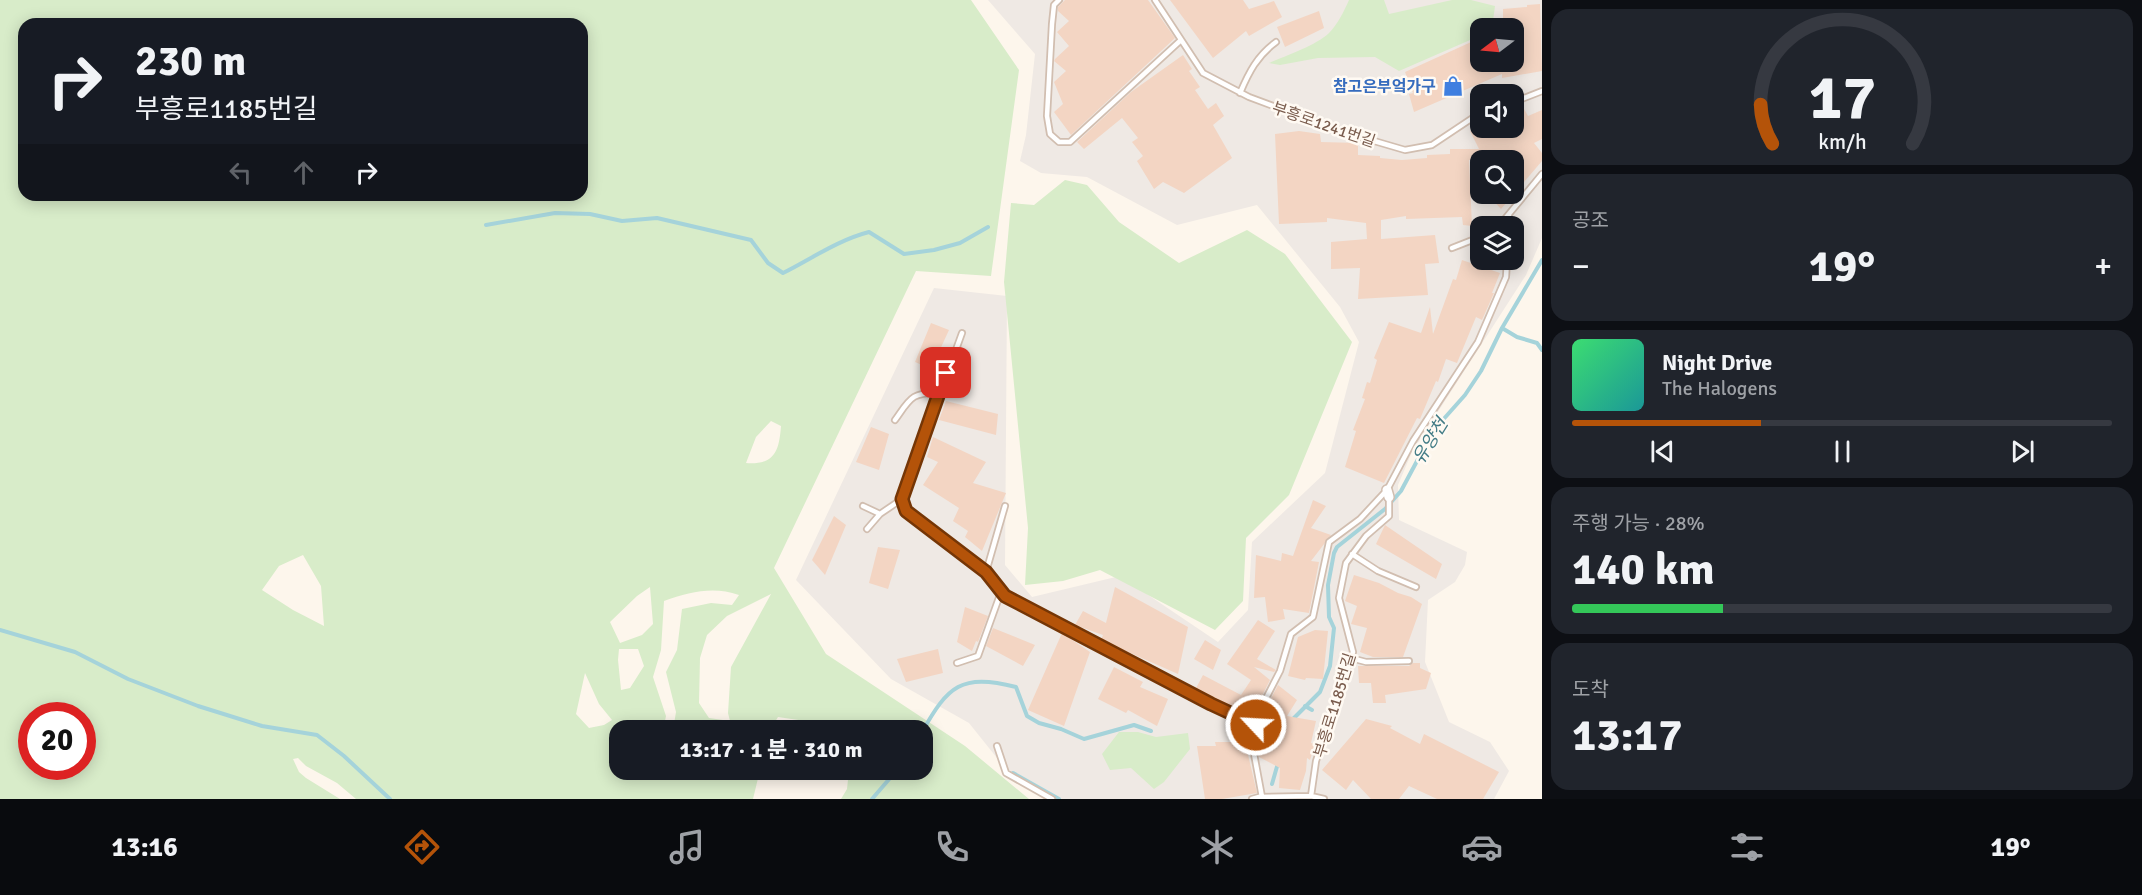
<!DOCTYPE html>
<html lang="ko">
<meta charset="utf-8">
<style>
body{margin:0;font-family:Signika,"Noto Sans KR",sans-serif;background:#20242c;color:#f1f3f6;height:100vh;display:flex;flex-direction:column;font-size:22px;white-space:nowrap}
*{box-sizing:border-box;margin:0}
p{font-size:20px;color:#9ea1a6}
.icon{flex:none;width:33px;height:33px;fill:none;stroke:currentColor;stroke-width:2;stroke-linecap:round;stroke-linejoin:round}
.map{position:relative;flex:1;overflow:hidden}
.side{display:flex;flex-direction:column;gap:9px;padding:9px;background:#0d0f14;width:600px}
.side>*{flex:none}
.hud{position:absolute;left:18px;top:18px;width:570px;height:183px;border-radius:18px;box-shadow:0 3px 15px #0003;background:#171b24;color:#f1f3f6;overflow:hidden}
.needle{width:39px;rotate:254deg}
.buttons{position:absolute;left:1470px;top:18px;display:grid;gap:12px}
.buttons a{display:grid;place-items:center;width:54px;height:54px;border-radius:12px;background:#171b24;box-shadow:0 3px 15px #0003;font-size:30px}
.speed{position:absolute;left:18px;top:702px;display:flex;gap:12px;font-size:30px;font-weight:700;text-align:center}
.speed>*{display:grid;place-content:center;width:78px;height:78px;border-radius:50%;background:#171b24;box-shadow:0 3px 15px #0003;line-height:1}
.speed .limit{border:9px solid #d22;background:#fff;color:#111}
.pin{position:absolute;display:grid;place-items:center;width:51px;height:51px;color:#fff;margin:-26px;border-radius:12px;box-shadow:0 3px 9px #0006}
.me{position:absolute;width:66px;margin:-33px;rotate:295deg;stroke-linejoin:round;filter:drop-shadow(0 0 4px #0008)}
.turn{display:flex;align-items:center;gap:21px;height:126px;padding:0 18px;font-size:27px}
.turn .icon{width:78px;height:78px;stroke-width:2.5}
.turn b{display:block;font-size:42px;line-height:51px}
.lanes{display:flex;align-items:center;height:57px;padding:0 18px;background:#0003;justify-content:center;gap:30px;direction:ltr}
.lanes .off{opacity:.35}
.big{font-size:45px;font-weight:800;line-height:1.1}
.side .tile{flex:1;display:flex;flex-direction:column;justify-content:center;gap:9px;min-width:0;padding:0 21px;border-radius:18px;background:#20242c}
.side .dial{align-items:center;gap:0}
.dial svg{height:156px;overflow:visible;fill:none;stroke:#363941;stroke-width:7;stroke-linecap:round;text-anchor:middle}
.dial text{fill:#f1f3f6;stroke:none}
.song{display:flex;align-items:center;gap:18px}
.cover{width:72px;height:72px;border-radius:9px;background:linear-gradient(135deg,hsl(140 70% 55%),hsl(180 70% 35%))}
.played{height:6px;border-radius:3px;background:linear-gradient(90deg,#b45309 35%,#363941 35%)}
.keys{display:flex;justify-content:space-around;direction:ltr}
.heat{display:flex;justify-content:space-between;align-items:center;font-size:33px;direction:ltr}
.charge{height:9px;border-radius:4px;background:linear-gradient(90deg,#34c759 28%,#363941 0)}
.trip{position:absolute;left:609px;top:720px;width:324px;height:60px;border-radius:18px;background:#171b24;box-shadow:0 3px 15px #0003;font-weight:800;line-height:60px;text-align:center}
.tab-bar{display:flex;height:96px;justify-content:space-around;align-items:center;background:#090b0e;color:#9ea1a6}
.tab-bar .icon{width:42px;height:42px}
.tab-bar .on{color:#b45309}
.tab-bar b{font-size:27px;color:#f1f3f6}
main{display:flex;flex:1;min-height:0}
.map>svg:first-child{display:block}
.industrial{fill:#efe9e4;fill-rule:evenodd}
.green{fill:#d8ecc9;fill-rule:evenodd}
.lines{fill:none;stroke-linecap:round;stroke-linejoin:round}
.stream{stroke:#a5d3da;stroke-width:4}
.building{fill:#f3d5c3}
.service-casing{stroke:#d1beb0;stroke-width:8}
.minor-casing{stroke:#d1beb0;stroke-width:12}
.service{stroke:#fff;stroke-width:4.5}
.minor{stroke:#fff;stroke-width:9}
.route-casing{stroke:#753606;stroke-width:15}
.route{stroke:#b45309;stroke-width:10}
.labels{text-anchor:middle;stroke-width:5;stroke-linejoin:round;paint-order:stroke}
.shop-label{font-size:16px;font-weight:bold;fill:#366cbe;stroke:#fffaf3;text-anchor:end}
.street-label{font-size:16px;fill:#7a5c4d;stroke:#fffaf3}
.water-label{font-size:18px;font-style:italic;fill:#437c86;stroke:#fffaf3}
</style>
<main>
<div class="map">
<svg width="1542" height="799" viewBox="0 0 1542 799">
<rect width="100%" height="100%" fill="#fdf6ec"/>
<!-- industrial -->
<path class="industrial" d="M 988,0 L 1542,0 L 1542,238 L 1526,275 L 1412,452 L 1398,485 L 1399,520 L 1467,552 L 1465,565 L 1455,582 L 1428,600 L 1425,662 L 1449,722 L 1490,742 L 1509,771 L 1494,799 L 1049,799 L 1005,768 L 969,723 L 891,679 L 796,580 L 934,288 L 1007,296 L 1005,565 L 1032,597 L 1120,576 L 1218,642 L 1248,610 L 1252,542 L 1325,473 L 1359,342 L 1340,307 L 1257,205 L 1177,225 L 1087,177 L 1041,173 L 1020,161 L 1026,135 L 1035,54 ZM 1480,28 L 1514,28 L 1514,62 L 1480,62 ZM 1480,94 L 1514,94 L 1514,128 L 1480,128 ZM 1480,160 L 1514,160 L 1514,194 L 1480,194 ZM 1480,226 L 1514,226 L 1514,260 L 1480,260 Z"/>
<!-- green -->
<path class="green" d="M 0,0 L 971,0 L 1019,70 L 991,276 L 916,271 L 774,568 L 826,654 L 965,746 L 1029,799 L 841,799 L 847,789 L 849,770 L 922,770 L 922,730 L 830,730 L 819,723 L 778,717 L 770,730 L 673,730 L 676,712 L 666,672 L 677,650 L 682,609 L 711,603 L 732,605 L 739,595 C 713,586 690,592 664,601 L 661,650 L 653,677 L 666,716 L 663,730 L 620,730 L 620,770 L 760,770 L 753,799 L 356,799 L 337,783 L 306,766 L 298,758 L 293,759 L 299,772 L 306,778 L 340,799 L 0,799 ZM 24,24 L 582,24 L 582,195 L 24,195 ZM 771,421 L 781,426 C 779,451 775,465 746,463 L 756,437 ZM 303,555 L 321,586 L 324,626 L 293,610 L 262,590 L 279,566 ZM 650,587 L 653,624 L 642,635 L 620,643 L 610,622 L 637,596 ZM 771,594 L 731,667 L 728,713 L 730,721 L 709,718 L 699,703 L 700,658 L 707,635 L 727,616 ZM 619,649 L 638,649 L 644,666 L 630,688 L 621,690 L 618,660 ZM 585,673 L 599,704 L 612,720 L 604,725 L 589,728 L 576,714 ZM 32,716 L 82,716 L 82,766 L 32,766 Z
M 1349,0 L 1384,0 L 1389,14 L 1452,0 L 1471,0 L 1495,6 L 1492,28 L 1480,28 L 1480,35 L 1477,37 L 1399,71 L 1375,57 L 1318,58 L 1280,65 L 1269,63 C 1285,56 1317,45 1329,33 C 1338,24 1344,11 1349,0 Z
M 1065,180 L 1087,185 L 1119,222 L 1179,263 L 1247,230 L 1285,254 L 1352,342 L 1289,495 L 1246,538 L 1243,601 L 1215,630 L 1100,570 L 1063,581 L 1025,585 L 1028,528 L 1004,282 L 1011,203 L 1034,205 Z
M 1119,732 L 1138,732 L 1156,737 L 1188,733 L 1190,749 L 1164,782 L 1154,789 L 1131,768 L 1110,770 L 1102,754 Z"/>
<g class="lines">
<!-- stream -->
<path class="stream" d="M 486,225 L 555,213 L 590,214 L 622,221 L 657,218 L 751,240 L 768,263 L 783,273 C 811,259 838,240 869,232 L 904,254 L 934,250 L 960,243 L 988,227
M 1502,328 L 1517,337 L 1537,343 L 1542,350
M 0,630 L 75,652 L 128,679 L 198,706 L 262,726 L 317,735 L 344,756 L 390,799
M 1305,706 L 1312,710
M 1293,719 L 1320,692 L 1330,666 L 1334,628 L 1329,617 L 1328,585 L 1334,553 L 1337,547 L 1385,509 L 1401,491 L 1433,431 L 1465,395 L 1481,371 L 1502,328 L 1542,260
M 922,732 C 948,686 961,673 1016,687 L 1027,716 L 1039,723 L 1061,729 L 1084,739 L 1134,725 L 1151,731
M 1013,773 L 1059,799
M 1272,784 L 1278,763
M 872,799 L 897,770"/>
</g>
<!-- building -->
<path class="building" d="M 1065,0 L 1148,0 L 1175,38 L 1071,135 L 1054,112 L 1063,104 L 1054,82 L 1066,71 L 1054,61 L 1055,59 L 1069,46 L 1057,32 L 1069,21 L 1058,11 L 1058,7 Z
M 1170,0 L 1243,0 L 1249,9 L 1274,1 L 1282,17 L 1249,36 L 1246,31 L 1213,58 Z
M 1540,4 L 1542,71 L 1502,78 L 1502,74 L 1414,112 L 1409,94 L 1413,93 L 1405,72 L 1480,38 L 1480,62 L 1514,62 L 1514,28 L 1503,28 L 1503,9 L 1527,7 L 1527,5 Z
M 1319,11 L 1324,28 L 1285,47 L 1277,27 Z
M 1183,55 L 1192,69 L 1189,71 L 1200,87 L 1195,90 L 1208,109 L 1216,103 L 1224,116 L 1213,125 L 1232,158 L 1184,193 L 1163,182 L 1154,189 L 1137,161 L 1143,156 L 1132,142 L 1138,138 L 1122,118 L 1084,149 L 1077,142 L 1131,92 Z
M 1523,107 L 1528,116 L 1542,110 L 1542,139 L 1534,143 L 1542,153 L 1542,161 L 1501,209 L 1487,194 L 1514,194 L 1514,160 L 1469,160 L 1472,226 L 1463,225 L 1462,217 L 1406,219 L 1406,216 L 1381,220 L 1381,239 L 1435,235 L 1439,263 L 1425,264 L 1428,295 L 1358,299 L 1360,268 L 1331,269 L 1331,242 L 1367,239 L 1366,223 L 1327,218 L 1327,222 L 1279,224 L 1275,134 L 1299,131 L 1320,134 L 1321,142 L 1358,143 L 1358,155 L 1380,156 L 1380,158 L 1402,160 L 1427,158 L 1427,155 L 1450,154 L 1450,149 L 1479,149 L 1470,131 L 1476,128 L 1514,128 L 1514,111 Z
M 1462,260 L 1500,273 L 1492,293 L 1494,293 L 1482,320 L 1476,317 L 1457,363 L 1446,359 L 1438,382 L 1436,381 L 1420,419 L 1417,418 L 1384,483 L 1345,467 L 1356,431 L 1353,430 L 1365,399 L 1362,398 L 1367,382 L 1370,383 L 1377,360 L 1374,358 L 1389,322 L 1421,333 L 1430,307 L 1433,334 L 1453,279 L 1456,280 Z
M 931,323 L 949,330 L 931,369 L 915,362 Z
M 946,401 L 998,414 L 996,435 L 939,420 Z
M 871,427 L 889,434 L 879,470 L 856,462 Z
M 933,437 L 986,462 L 973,483 L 1006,493 L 982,551 L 965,537 L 968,531 L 953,521 L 959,508 L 923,485 L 938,462 L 927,457 Z
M 1313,500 L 1326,506 L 1311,528 L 1331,535 L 1311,561 L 1319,562 L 1309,613 L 1283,609 L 1285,619 L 1268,622 L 1265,597 L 1254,598 L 1256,555 L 1281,561 L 1282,553 L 1293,556 Z
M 834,516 L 846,525 L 825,575 L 812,560 Z
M 1385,525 L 1442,564 L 1436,579 L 1376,544 Z
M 878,547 L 900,550 L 888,589 L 869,583 Z
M 1354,575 L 1379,583 L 1398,593 L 1411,597 L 1422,604 L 1403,657 L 1373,657 L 1360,652 L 1367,628 L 1351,624 L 1357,606 L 1345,601 Z
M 1115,587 L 1188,627 L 1178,674 L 1101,640 L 1103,635 L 1075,625 L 1083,611 L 1106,623 Z
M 965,607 L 988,616 L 978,642 L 976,641 L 972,651 L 957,642 Z
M 1258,620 L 1275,631 L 1257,659 L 1276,670 L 1274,672 L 1254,667 L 1270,680 L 1258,704 L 1255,714 L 1240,700 L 1237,711 L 1195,690 L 1203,675 L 1241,695 L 1251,680 L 1227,664 Z
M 993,628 L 1035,645 L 1023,666 L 986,646 Z
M 1315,630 L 1328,631 L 1323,679 L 1306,678 L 1305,680 L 1288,676 L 1298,637 Z
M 1062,633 L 1090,652 L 1064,726 L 1028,710 Z
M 1205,640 L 1221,650 L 1213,670 L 1194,659 Z
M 938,649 L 943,673 L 906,682 L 897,659 Z
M 1413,663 L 1420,663 L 1420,668 L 1431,673 L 1426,689 L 1385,695 L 1386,703 L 1373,703 L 1371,683 L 1359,683 L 1358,666 L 1409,666 Z
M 1114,667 L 1143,682 L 1140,687 L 1168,699 L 1157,726 L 1128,710 L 1126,713 L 1098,699 Z
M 1278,685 L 1297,700 L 1287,716 L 1316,721 L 1311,743 L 1315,744 L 1310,760 L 1307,758 L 1306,771 L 1300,790 L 1279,788 L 1280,768 L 1259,757 L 1265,722 L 1263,721 L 1266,708 Z
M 1366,719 L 1392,726 L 1390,728 L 1420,744 L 1424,734 L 1499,772 L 1483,799 L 1437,799 L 1409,786 L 1399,799 L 1371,799 L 1353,780 L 1346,790 L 1322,770 Z
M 1215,742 L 1245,742 L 1257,793 L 1222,799 L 1205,799 L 1197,746 L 1216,746 Z"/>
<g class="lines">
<!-- service casing -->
<g class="service-casing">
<path id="service" d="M 1059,0 L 1054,5 L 1052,24 L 1047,116 L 1050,134 L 1059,142 L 1070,142 L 1181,40
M 1155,0 L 1203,73 L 1249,97 L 1340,131 L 1405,150 L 1432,145 L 1480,113
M 1240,93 C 1249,72 1257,56 1276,42
M 1514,102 L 1542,91
M 1499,226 L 1542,174
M 1508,226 L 1509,214
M 1452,248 L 1480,237
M 962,333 L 902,499 L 906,511 L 986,572 L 1005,596 L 1211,704 L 1256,725
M 895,420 C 910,399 911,392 939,393
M 863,506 L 880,514
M 867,529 L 880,514 L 902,499
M 1352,554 L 1378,571 L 1416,587
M 986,572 L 1005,506
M 1351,658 L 1366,662 L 1409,661
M 957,663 L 978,656 L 1001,592
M 997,746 L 1006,773 L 1052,799
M 1311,796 L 1316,761 L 1353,652 L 1339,598 L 1346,563 L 1366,536 L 1389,516 L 1389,497
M 1262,797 L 1252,743 L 1262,706 L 1280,671 L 1291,634 L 1313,617 L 1329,542 L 1360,519 L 1387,490 L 1413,441 L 1478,342 L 1506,277 L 1507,260
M 1252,799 L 1259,797 L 1311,796 L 1324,799"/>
</g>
<!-- minor casing -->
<g class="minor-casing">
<path id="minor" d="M 1387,490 L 1389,497"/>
</g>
<!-- service -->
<use href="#service" class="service"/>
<!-- minor -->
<use href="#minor" class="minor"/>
</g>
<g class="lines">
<!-- route casing -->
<g class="route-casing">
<path id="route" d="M 946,373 L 902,499 L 906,511 L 986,572 L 1005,596 L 1211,704 L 1256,725"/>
</g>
<!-- route -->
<use href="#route" class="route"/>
</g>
<!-- icons -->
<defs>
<g id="shop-bare" transform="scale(1.62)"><path d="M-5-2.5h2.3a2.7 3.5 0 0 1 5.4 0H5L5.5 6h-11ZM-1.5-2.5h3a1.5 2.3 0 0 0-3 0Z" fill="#3f7fe0" stroke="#fffaf3" stroke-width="2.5" paint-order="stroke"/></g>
</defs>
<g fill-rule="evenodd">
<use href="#shop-bare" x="1453" y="86"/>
</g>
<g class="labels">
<!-- shop labels -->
<g class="shop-label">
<text x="1436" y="92">참고은부엌가구</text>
</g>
<!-- street labels -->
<g class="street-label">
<text transform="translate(1324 124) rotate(19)" y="6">부흥로1241번길</text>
<text transform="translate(1334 705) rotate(-73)" y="6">부흥로1185번길</text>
</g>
<!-- water labels -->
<g class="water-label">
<text transform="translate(1430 441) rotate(-58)" y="6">유양천</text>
</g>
</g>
</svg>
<div class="buttons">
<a><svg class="needle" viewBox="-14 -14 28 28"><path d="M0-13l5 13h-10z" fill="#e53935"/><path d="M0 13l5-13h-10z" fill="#9ea1a6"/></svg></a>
<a><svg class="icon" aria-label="sound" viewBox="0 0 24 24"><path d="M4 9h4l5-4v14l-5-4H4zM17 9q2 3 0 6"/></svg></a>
<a><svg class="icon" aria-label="search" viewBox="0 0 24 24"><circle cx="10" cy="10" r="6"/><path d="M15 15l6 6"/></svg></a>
<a><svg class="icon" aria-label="layers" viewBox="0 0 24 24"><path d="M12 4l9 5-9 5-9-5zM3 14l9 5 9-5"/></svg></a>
</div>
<div class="speed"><div class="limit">20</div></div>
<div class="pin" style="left:946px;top:373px;background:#d93025"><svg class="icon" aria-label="arrive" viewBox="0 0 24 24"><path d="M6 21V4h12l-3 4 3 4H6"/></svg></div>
<svg class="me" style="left:1256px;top:725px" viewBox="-20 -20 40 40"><circle r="17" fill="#b45309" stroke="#fff" stroke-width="3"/><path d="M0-11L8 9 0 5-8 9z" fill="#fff"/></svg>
<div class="trip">13:17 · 1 분 · 310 m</div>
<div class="hud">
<div class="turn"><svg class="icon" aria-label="right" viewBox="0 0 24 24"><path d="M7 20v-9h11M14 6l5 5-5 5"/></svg><div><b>230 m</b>부흥로1185번길</div></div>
<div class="lanes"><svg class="icon off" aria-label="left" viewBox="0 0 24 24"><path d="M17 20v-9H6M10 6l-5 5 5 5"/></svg><svg class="icon off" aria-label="ahead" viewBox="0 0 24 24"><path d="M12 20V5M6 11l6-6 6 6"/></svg><svg class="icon" aria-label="right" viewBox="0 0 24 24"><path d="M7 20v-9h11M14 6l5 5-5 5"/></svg></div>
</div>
</div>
<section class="side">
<div class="tile dial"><svg viewBox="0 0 100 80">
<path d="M14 69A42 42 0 1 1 86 69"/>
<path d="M14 69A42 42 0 0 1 8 49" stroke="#b45309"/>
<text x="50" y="56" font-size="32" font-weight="700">17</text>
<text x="50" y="72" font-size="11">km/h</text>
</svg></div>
<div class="tile"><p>공조</p>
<div class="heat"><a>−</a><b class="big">19°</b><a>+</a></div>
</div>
<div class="tile">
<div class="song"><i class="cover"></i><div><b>Night Drive</b><p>The Halogens</p></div></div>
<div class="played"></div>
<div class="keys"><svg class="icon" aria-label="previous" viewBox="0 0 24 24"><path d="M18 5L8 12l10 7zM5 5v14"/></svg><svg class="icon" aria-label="pause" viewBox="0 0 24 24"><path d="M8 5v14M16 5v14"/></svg><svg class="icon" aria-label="next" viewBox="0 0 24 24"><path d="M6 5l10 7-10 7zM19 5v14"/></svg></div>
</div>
<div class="tile"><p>주행 가능 · 28%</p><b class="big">140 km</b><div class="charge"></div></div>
<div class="tile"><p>도착</p><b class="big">13:17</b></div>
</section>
</main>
<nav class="tab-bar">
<b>13:16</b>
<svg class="icon on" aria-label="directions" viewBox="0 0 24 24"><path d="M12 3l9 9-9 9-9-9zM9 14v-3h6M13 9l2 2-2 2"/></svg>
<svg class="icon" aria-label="music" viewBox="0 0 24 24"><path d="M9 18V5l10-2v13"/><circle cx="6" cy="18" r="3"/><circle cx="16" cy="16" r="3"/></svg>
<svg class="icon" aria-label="phone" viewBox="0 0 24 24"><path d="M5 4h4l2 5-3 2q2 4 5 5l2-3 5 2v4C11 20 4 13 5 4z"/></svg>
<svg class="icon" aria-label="climate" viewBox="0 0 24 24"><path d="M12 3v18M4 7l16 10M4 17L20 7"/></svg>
<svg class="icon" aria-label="car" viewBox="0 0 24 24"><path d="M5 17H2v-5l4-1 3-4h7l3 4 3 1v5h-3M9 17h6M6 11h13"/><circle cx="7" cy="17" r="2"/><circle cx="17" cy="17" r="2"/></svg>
<svg class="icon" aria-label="filters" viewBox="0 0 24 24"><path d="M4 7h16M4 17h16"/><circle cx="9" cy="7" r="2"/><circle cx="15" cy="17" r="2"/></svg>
<b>19°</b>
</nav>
